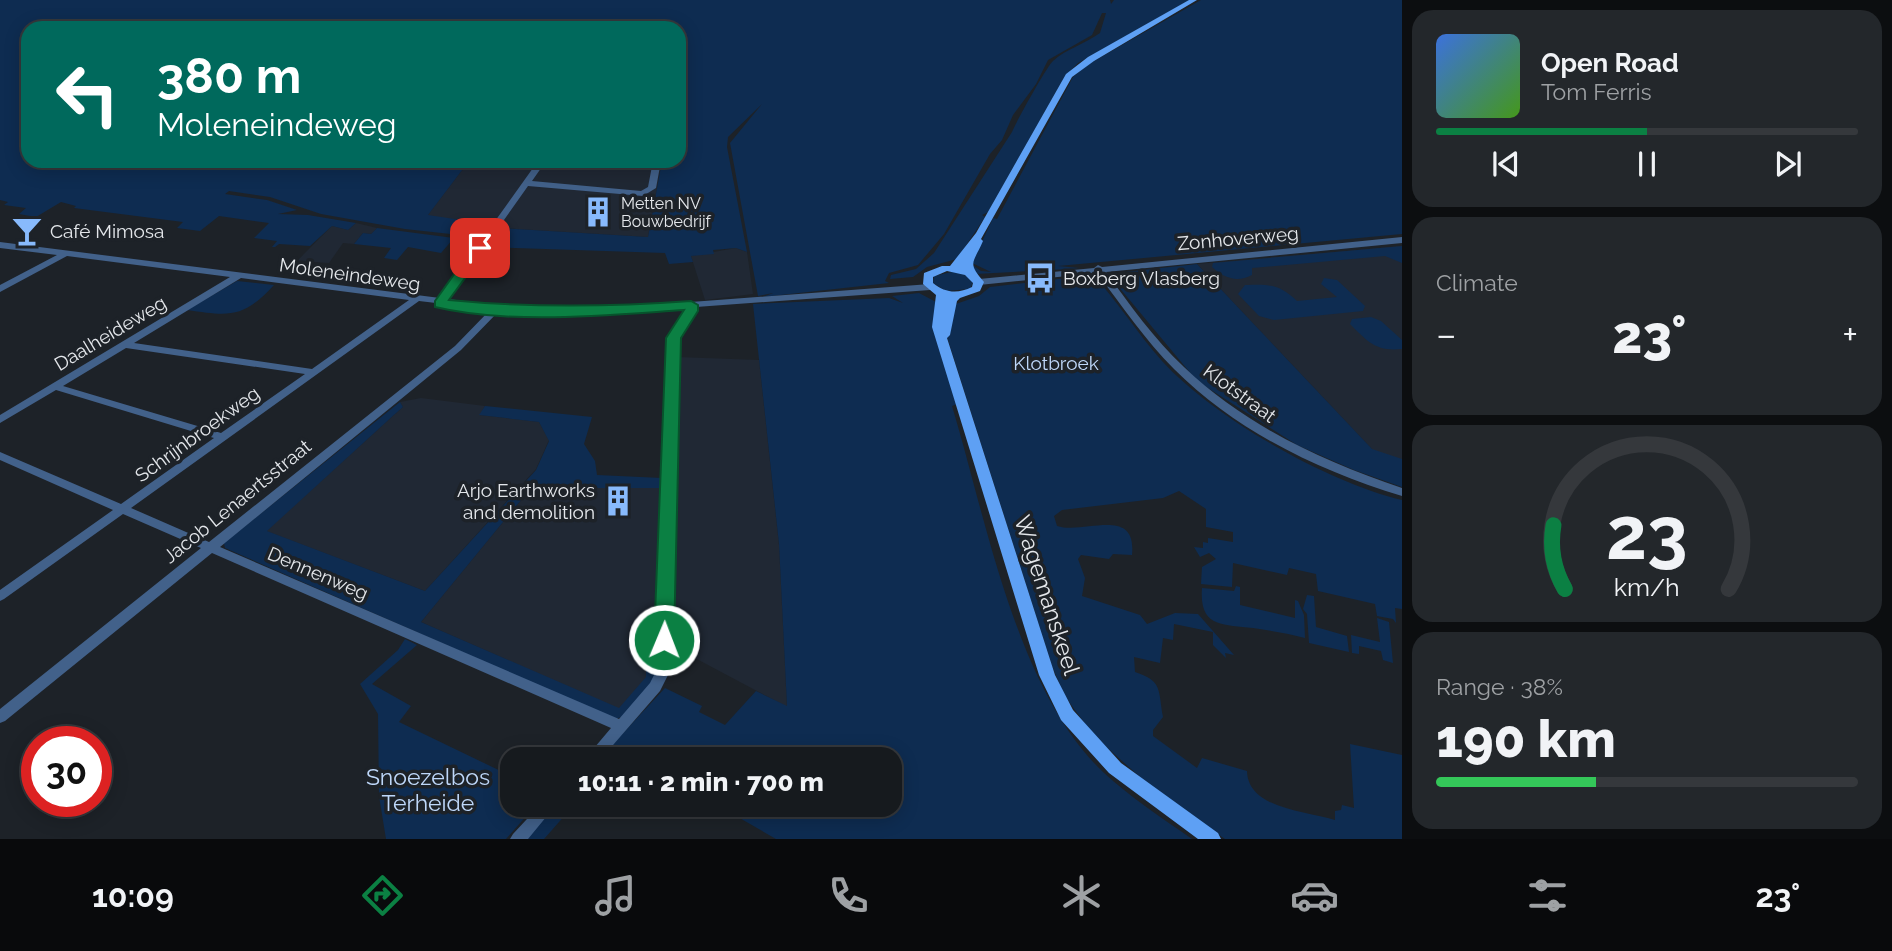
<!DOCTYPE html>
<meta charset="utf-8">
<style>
body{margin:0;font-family:Raleway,sans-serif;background:#23272b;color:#f1f3f6;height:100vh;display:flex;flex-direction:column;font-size:26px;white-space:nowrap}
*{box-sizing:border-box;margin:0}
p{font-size:23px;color:#9ea1a4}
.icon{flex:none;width:38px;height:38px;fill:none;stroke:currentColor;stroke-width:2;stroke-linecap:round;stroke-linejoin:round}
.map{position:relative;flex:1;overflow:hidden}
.drawer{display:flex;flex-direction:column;gap:10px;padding:10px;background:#0c0e10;width:490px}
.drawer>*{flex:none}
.hud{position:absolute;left:21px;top:21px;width:665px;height:147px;border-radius:21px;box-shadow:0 4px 18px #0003,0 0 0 2px #35383c;background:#00695c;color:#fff;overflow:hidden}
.speed{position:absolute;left:21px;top:726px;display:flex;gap:14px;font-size:35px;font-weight:700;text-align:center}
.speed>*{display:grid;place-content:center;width:91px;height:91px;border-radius:50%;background:#161a1e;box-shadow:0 4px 18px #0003,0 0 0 2px #35383c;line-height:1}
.speed .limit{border:10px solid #d22;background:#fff;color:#111}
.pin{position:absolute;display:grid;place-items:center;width:60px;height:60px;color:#fff;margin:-30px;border-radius:14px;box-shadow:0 4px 10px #0006}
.me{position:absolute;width:77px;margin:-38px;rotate:1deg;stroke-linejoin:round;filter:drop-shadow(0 0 5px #0008)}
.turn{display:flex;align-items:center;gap:24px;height:147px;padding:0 21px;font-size:32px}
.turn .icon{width:91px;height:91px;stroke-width:2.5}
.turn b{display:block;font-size:49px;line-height:60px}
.big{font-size:52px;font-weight:800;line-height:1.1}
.drawer .widget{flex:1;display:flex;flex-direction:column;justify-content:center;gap:10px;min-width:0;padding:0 24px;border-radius:21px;background:#23272b}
.drawer .dial{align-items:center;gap:0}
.dial svg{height:182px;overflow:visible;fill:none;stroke:#35383c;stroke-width:7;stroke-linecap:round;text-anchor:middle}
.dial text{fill:#f1f3f6;stroke:none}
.song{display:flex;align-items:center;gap:21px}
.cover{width:84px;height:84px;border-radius:10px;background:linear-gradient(135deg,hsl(220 70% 55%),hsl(100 70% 35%))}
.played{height:7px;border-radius:4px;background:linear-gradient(90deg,#0b8043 50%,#35383c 50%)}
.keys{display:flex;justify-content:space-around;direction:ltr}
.heat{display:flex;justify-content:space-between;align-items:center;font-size:38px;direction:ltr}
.charge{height:10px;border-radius:5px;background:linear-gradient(90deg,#34c759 38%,#35383c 0)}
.trip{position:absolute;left:500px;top:747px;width:402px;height:70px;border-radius:21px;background:#161a1e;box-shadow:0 4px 18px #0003,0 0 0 2px #35383c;font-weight:800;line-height:70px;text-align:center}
.tab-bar{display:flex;height:112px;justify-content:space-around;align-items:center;background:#090a0c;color:#9ea1a4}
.tab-bar .icon{width:49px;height:49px}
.tab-bar .current{color:#0b8043}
.tab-bar b{font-size:32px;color:#f1f3f6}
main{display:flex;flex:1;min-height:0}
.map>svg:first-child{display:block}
.built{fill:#202834}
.green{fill:#0e2c51}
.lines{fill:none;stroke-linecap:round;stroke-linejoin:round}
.minor{fill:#42618a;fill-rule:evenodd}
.major{fill:#5ea0f4;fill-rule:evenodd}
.route{fill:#0b8043;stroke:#07532c;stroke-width:2}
.labels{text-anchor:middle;stroke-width:7;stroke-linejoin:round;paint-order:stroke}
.far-poi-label{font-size:16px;fill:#e4e7eb;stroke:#1d2228;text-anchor:start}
.poi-label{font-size:19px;fill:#e4e7eb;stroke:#1d2228;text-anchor:start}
.street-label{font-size:19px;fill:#e4e7eb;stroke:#1d2228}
.park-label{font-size:19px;fill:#bed7f9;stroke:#1d2228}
.near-street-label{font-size:23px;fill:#e4e7eb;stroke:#1d2228}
.near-park-label{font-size:23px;fill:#bed7f9;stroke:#1d2228}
</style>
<main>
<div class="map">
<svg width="1402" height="839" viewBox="0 0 1402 839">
<rect width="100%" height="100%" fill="#1d2228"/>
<!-- built -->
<path class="built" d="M 469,161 L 662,161 L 648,237 L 499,228 L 427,216 Z
M 356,223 L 377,228 L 371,234 L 363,233 L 354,244 L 343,243 L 329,263 L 297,261 L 332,226 L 348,230 Z
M 1402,246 L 1402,461 L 1385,463 L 1197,264 Z
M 736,248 L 747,252 L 753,294 L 705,300 L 691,256 Z
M 677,357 L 759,360 L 779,545 L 787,707 L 693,657 L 670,649 Z
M 421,398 L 485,406 L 480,415 L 539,422 L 549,440 L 536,469 L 425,591 L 266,531 L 395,414 L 403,407 L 400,402 Z
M 531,488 L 660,488 L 656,614 L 646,614 L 647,677 L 619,709 L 421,622 Z"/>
<!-- green -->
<path class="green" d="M 0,0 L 1110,0 L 1111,4 L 1114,0 L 1190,0 L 1078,63 L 1065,76 L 988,212 L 982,215 L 985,217 L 957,259 L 927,267 L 913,277 L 890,279 L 891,275 L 916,269 L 934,253 L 1012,132 C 1016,122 1047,66 1053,61 C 1066,49 1085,44 1100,33 L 1106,13 L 1102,13 L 1092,35 L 1048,60 L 1036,84 L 1013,115 L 1002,140 L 990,154 L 944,234 L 918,265 L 889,273 L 885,281 L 889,283 L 763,297 L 773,293 L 758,296 L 730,143 L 762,104 L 728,137 L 727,147 L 747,252 L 736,248 L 713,250 L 714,254 L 691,256 L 693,262 L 669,264 L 665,253 L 487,247 L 499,228 L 648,237 L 662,161 L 679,161 L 679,28 L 28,28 L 28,161 L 469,161 L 428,215 L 488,224 L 478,237 L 405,229 L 321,214 L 270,197 L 229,191 L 225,194 L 267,200 L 297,210 L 278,214 L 308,215 L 356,223 L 348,230 L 332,226 L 310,246 L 279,244 L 275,247 L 272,247 L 277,241 L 254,238 L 269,223 L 219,216 L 200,231 L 177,228 L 183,222 L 74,208 L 76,206 L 61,202 L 36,217 L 19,214 L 26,208 L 4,205 L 8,202 L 0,200 Z
M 1201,0 L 1402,0 L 1402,234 L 1058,266 L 1079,268 L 1069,269 L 975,274 L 971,264 L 981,271 L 991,272 L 972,263 L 993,218 L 997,219 L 1073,77 L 1087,65 Z
M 377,228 L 454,238 L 441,253 L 408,247 L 397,260 L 384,258 L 391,248 L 354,244 L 363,233 L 371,234 Z
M 1402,246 L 1402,263 L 1385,256 L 1252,268 L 1252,275 C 1237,283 1224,278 1212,267 L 1213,263 Z
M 1197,264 L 1372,449 L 1402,459 L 1402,487 L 1354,470 L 1297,445 L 1197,381 L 1108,274 Z
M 956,271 L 967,276 L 973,282 L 970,289 L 946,291 L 933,283 L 934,276 Z
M 1093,275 C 1116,299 1137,333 1162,361 C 1214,418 1327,482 1402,500 L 1402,609 L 1395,608 L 1396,623 L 1393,619 L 1377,616 L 1375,604 L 1318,591 L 1316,574 L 1289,568 L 1287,575 L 1233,563 L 1232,587 L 1201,584 L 1202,567 L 1216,559 L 1209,553 L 1200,557 L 1194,547 L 1203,548 L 1203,542 L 1208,543 L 1208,538 L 1233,542 L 1233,532 L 1206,527 L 1206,509 L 1179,491 L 1163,498 L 1062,510 L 1054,516 L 1057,526 C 1084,535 1137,505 1132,555 L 1113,554 L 1109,559 L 1081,555 L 1078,559 L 1085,578 L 1082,596 L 1140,615 L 1147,624 L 1175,613 L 1198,614 L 1234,655 L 1225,653 L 1226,658 L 1213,645 L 1213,632 L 1174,624 L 1173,640 L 1163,638 L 1160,663 L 1134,657 L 1135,672 C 1163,681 1158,690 1163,717 L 1153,730 L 1153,736 L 1197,768 L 1202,758 L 1247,771 C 1248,809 1306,811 1335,820 L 1335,811 L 1341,810 L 1342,805 L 1354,808 L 1350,744 L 1402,755 L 1402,839 L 1225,839 L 1157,792 L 1094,736 L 1064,695 L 1052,666 L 947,337 L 953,305 L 979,296 L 990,287 Z
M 1324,278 L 1337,280 L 1365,306 L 1363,311 L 1274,320 L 1259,316 L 1238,294 L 1245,285 C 1269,284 1279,284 1297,301 L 1337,297 L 1321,284 Z
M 237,281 L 274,285 C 243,319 229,316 187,310 Z
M 919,293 L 938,303 L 957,404 L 952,406 C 986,518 1016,690 1103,772 C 1130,797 1162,818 1192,839 L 776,839 L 717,805 L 891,805 L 891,760 L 639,760 L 623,750 L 614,759 L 598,760 L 665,688 L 702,706 L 699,712 L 725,725 L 756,691 L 787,706 L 779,544 L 753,304 L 889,298 L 903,303 L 892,296 Z
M 1371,317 L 1381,321 L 1402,340 L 1402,349 C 1376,352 1367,341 1350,324 L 1352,319 Z
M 400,402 L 403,407 L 395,414 L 267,531 L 425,591 L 536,470 L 549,441 L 539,422 L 479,415 L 485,406 L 592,417 L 584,444 L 595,461 L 597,475 L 662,478 L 660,488 L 531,488 L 421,622 L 619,708 L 646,677 L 646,614 L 656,614 L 656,679 L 622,717 L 615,719 L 225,548 L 224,543 Z
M 1236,586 L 1240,587 L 1240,605 L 1295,618 L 1295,600 L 1298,601 L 1304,615 L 1305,638 C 1286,633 1272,631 1253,628 C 1223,624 1199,628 1202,588 L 1234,591 Z
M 1307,595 L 1314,596 L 1316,627 L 1347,636 L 1349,652 L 1309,643 L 1307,614 L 1303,609 Z
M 1377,618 L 1389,622 L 1393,663 L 1383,660 L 1381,651 L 1359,646 L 1359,654 L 1352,653 L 1351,635 L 1380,642 Z
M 405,639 L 417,645 L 372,684 L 411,706 L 399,722 L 513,777 L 513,805 L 536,805 L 506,839 L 386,839 L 379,796 L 378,714 L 360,684 L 398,650 Z
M 555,805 L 574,805 L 544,839 L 524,839 Z"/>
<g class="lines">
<!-- minor -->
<path class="minor" d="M 538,161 L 546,161 L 532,181 L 641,191 L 648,187 L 653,161 L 661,161 L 656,188 L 643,196 L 528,186 L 448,299 L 520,308 L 624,307 L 930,284 L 935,287 L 930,290 L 696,307 L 696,311 L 679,338 L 669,673 L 660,691 L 600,760 L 584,760 L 611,728 L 212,553 L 5,721 L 0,723 L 0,709 L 201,548 L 123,514 L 4,599 L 0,601 L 0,590 L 113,510 L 0,460 L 0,452 L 121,504 L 214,438 L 56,390 L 0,423 L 0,415 L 230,277 L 67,256 L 0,292 L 0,285 L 57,255 L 0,248 L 0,242 L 440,298 ZM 241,278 L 409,300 L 312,369 L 134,343 ZM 419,301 L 436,303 L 437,306 L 440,307 L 445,304 L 490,310 L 455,346 L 209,542 L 131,508 ZM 686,308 L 686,311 L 669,338 L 655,673 L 650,683 L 619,719 L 220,547 L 461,350 L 499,311 L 520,314 L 624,313 ZM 126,348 L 305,374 L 221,433 L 63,386 Z
M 1402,237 L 1402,243 L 1106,272 C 1130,305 1154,339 1184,367 C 1246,426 1322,461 1402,488 L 1402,496 C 1319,471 1236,431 1174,369 C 1145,340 1122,306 1097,273 L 979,285 L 975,282 L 979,279 L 1094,268 L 1098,265 L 1102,267 Z
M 540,805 L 556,805 L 528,839 L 510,839 L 513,834 Z"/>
<!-- major -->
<path class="major" d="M 1189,0 L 1197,0 L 1094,61 L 1072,77 L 981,239 L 983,241 C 973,264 967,262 984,282 L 980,291 L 960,298 L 957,301 L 950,335 L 947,338 L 1055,675 L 1073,710 L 1121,763 L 1218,833 L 1221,839 L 1198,839 L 1109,773 L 1061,720 L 1039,675 L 932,327 L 936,295 L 923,284 L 924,273 L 942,266 L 950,266 L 976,233 L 1066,74 L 1088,57 ZM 947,271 L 965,275 L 973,283 L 972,287 C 958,294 945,293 933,283 L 933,277 Z"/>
</g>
<!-- route -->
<path class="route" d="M 480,244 L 487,248 L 449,300 C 531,308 609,307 691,301 L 698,305 L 698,311 L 681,338 L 674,640 L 671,645 L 657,645 L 654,640 L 666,338 L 684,310 C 608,315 510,325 435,307 L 435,301 L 475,245 Z"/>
<!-- icons -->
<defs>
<g id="building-bare" transform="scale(2.415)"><path d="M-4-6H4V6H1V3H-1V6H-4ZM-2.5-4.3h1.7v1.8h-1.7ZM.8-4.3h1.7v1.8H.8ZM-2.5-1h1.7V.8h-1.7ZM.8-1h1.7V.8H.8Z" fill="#88bafc" stroke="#1d2228" stroke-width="2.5" paint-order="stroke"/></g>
<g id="bar-bare" transform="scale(2.415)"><path d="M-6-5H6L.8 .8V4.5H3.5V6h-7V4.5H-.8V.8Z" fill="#88bafc" stroke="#1d2228" stroke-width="2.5" paint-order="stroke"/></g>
<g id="bus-bare" transform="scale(2.415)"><path d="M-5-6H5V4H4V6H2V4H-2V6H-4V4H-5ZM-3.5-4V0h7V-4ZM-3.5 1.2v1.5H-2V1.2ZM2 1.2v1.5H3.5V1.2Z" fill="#88bafc" stroke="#1d2228" stroke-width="2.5" paint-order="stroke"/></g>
</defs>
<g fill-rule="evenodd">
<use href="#building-bare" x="598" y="212"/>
<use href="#bar-bare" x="27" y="231"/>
<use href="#bus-bare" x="1040" y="278"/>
<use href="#building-bare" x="618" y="501"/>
</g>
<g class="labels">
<!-- far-poi labels -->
<g class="far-poi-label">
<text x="621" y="209">Metten NV<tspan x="621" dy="18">Bouwbedrijf</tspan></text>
</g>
<!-- poi labels -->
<g class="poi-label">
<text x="50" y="238">Café Mimosa</text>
<text x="1063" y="285">Boxberg Vlasberg</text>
<text x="595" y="497" text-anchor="end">Arjo Earthworks<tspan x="595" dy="22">and demolition</tspan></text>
</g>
<!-- street labels -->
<g class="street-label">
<text transform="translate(1238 238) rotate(-5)" y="7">Zonhoverweg</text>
<text transform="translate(350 274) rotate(8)" y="7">Moleneindeweg</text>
<text transform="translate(110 333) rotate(-31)" y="7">Daalheideweg</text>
<text transform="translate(1240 393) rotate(36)" y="7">Klotstraat</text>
<text transform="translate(197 434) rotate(-36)" y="7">Schrijnbroekweg</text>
<text transform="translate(237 501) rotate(-39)" y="7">Jacob Lenaertsstraat</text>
<text transform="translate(318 573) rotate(23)" y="7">Dennenweg</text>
</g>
<!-- park labels -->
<g class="park-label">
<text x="1056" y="370">Klotbroek</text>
</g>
<!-- near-street labels -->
<g class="near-street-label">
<text transform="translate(1047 595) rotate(72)" y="8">Wagemanskeel</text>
</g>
<!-- near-park labels -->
<g class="near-park-label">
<text x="428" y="785">Snoezelbos<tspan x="428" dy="26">Terheide</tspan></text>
</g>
</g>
</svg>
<div class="speed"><div class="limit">30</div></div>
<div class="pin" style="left:480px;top:248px;background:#d93025"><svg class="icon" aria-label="arrive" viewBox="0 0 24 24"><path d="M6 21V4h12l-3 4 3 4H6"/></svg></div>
<svg class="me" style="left:664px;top:640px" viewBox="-20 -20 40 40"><circle r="17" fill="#0b8043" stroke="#fff" stroke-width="3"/><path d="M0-11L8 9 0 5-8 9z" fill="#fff"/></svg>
<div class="trip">10:11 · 2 min · 700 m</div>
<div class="hud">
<div class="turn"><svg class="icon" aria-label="left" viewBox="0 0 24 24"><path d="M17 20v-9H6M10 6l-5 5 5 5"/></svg><div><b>380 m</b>Moleneindeweg</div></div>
</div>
</div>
<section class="drawer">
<div class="widget">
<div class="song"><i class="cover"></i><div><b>Open Road</b><p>Tom Ferris</p></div></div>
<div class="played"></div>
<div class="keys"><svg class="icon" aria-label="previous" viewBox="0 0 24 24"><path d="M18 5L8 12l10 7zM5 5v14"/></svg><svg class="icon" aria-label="pause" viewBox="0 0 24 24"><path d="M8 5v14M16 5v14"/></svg><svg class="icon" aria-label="next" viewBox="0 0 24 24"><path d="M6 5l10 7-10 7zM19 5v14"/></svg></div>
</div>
<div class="widget"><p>Climate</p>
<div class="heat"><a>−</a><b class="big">23°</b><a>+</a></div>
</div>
<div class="widget dial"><svg viewBox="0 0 100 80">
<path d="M14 69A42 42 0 1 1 86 69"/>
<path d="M14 69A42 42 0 0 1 9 41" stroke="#0b8043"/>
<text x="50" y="56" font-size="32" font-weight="700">23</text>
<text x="50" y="72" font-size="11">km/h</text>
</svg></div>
<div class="widget"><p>Range · 38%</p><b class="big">190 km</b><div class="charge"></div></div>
</section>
</main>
<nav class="tab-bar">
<b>10:09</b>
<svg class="icon current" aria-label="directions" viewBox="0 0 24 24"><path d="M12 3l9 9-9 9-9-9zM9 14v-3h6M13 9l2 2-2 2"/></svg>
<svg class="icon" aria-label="music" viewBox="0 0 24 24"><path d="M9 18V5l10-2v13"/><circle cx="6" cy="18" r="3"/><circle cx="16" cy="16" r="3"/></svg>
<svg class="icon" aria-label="phone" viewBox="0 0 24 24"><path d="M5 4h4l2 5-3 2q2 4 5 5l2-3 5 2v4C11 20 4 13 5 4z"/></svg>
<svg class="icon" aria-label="climate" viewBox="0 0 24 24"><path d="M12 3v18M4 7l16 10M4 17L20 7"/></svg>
<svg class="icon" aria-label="car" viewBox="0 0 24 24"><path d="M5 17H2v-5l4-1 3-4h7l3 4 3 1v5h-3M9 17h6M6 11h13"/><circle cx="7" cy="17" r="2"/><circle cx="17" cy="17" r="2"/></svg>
<svg class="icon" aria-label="filters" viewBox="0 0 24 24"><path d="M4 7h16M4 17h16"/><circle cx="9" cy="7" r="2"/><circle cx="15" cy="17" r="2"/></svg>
<b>23°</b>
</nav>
